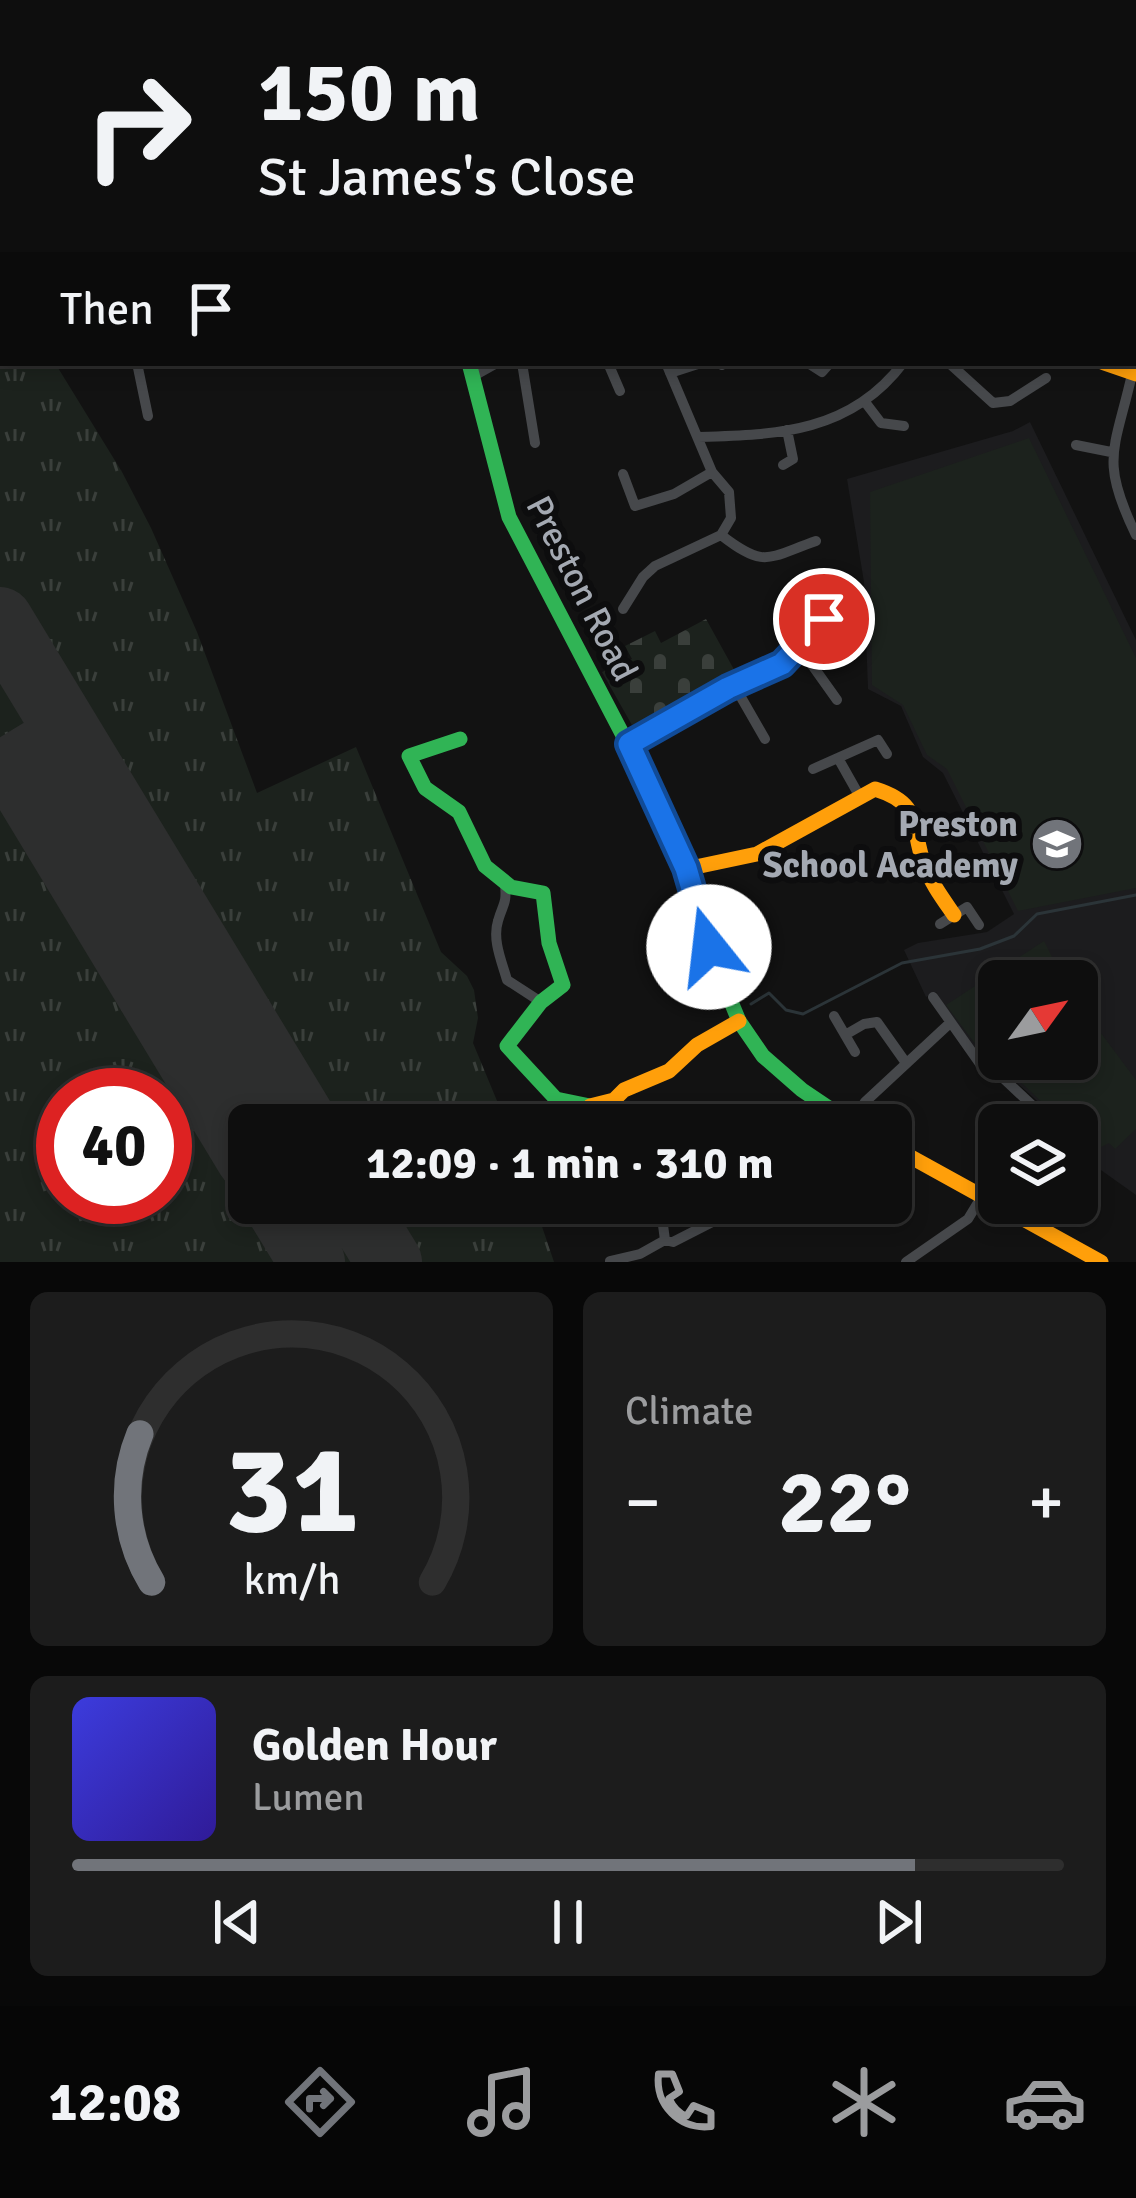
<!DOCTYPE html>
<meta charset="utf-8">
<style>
body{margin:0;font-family:Signika,sans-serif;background:#1c1c1c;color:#f1f3f6;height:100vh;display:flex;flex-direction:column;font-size:45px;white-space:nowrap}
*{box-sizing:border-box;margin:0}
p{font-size:39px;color:#9b9c9e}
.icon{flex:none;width:66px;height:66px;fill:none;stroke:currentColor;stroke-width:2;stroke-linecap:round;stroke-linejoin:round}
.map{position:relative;height:1262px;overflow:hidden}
.sheet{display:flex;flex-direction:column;gap:30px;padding:30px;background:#080808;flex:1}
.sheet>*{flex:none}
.top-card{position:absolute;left:0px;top:0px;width:1137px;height:366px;box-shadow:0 6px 18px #0003,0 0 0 3px #2e2e2e;background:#0e0e0e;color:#f1f3f6;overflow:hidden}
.needle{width:78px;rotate:57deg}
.fabs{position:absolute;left:978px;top:960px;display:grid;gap:24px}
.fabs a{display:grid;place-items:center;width:120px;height:120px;border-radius:18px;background:#0e0e0e;box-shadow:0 6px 18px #0003,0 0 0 3px #2e2e2e;font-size:60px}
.speed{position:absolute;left:36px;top:1068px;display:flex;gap:24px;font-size:60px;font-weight:700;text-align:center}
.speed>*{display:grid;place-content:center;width:156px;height:156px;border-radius:50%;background:#0e0e0e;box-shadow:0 6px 18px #0003,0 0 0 3px #2e2e2e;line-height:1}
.speed .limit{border:18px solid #d22;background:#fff;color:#111}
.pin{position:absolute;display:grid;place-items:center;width:102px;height:102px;color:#fff;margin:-51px;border:6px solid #fff;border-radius:50%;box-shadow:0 3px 12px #0007}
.me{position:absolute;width:132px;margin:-66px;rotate:344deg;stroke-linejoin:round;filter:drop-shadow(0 0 9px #0008)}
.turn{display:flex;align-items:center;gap:42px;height:252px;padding:0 60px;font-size:54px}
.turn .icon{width:156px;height:156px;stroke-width:2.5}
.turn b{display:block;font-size:84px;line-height:102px}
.then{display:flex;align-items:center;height:114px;padding:0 60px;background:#0003;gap:24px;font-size:45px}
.big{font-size:90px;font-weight:700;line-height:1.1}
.sheet .tile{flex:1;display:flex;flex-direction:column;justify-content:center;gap:18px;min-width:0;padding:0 42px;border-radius:18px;background:#1c1c1c}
.sheet .dial{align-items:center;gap:0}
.dial svg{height:312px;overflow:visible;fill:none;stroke:#2e2e2e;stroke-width:7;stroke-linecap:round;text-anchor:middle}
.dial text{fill:#f1f3f6;stroke:none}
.song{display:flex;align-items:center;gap:36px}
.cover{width:144px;height:144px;border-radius:18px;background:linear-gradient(135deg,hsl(240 70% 55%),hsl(250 70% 35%))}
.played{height:12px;border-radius:6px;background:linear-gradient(90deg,#71747a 85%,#2e2e2e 85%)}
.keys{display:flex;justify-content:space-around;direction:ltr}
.heat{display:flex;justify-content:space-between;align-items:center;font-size:66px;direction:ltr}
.sheet .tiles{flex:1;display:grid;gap:30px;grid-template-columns:1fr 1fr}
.tile:last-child{grid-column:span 2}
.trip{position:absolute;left:228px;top:1104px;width:684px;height:120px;border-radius:18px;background:#0e0e0e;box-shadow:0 6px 18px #0003,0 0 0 3px #2e2e2e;font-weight:700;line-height:120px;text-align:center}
.tab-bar{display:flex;height:192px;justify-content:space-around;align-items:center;background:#060606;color:#9b9c9e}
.tab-bar .icon{width:84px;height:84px}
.tab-bar .active{color:#71747a}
.tab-bar b{font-size:54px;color:#f1f3f6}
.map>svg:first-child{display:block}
.built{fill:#1c1c1e;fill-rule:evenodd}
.grass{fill:url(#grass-tufts);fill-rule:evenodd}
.cemetery{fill:url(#cemetery-stones)}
.park{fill:#1c221d}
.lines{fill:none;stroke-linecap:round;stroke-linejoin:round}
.stream{stroke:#2b3438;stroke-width:3}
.runway{stroke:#2d2e2e;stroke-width:66}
.street{stroke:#46484b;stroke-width:10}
.fast{stroke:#30b455;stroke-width:15}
.slow{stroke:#ff9f0a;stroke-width:15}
.jam{stroke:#e5322d;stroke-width:15}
.route-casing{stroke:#114b97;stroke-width:30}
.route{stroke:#1a73e8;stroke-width:21}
.labels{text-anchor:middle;stroke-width:12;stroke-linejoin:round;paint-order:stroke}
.street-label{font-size:36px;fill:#a4a9b2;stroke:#0d0d0e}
.poi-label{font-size:36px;font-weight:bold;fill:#a4a9b2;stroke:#0d0d0e;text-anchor:end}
</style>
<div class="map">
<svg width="1136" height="1262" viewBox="0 0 1136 1262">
<defs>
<pattern id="grass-tufts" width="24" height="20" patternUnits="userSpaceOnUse" patternTransform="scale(3)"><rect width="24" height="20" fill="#1c221d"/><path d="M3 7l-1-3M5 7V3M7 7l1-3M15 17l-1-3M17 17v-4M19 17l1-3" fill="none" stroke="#3a3f3b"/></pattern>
<pattern id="cemetery-stones" width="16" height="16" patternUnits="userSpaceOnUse" patternTransform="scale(3)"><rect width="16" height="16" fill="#1c221d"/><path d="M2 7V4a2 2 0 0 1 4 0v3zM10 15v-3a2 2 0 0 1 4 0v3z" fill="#3a3f3b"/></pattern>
</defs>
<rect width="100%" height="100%" fill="#121212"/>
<!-- built -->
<path class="built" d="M 1030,422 L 1136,640 L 1136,1195 L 1091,1163 L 1099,1152 L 1077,1135 L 1077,1125 L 1064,1125 L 1005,1072 L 990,1067 L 966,1039 L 936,992 L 926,997 L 904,950 L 918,943 L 987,932 L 1014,914 L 943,773 L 923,757 L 901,706 L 868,689 L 864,582 L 847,479 L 1013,431 ZM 999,981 L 1077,981 L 1077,1059 L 999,1059 Z"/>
<!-- grass -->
<path class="grass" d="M 8,363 L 55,363 L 122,472 L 151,528 L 197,632 L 257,793 L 356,747 L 441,952 L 467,976 L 474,990 L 478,1018 L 473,1043 L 507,1125 L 249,1125 L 249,1203 L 534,1203 L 554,1262 L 0,1262 L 0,368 ZM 63,1095 L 165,1095 L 165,1197 L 63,1197 Z"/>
<!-- cemetery -->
<path class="cemetery" d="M 706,619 L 737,675 L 632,725 L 602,672 L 632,659 L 625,646 L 655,631 L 661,643 Z"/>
<!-- park -->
<path class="park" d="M 1029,438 L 1136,658 L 1136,888 L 1018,911 L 947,769 L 927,755 L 903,705 L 872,685 L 870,492 Z
M 1044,941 L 1064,981 L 999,981 L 999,1059 L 1077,1059 L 1077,1001 L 1136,1080 L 1136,1129 L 1115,1149 L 1109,1143 L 1101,1147 L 1077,1130 L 1077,1125 L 1070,1125 L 1051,1111 L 1007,1069 L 988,1061 L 946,1005 Z"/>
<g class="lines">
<!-- stream -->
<path class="stream" d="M 751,1004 L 769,993 L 786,1010 L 803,1014 L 902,963 L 980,949 L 1014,936 L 1037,914 L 1136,895"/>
<!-- runway -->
<path class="runway" d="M 0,620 L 69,734 L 31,757
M 249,1158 L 13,768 L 69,734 L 306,1125
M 276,1203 L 312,1262
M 353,1203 L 389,1262"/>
<!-- street -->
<path class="street" d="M 747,0 L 749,3
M 877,0 L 880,3
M 1109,0 L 1125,3
M 1134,5 L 1136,5
M 0,84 L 3,84
M 1134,186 L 1136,185
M 1134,287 L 1136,285
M 137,363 L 148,416
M 522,363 L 535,443
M 608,363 L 620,391
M 666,363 L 712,472 L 729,492 L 731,518 L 721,535 C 765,569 767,558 816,541
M 718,363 L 722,365
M 808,363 L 822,372 L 830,363
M 949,363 L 993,403 L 1010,401 L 1046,378
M 670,373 L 701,363
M 1132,374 C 1115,450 1099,459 1136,535
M 472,377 L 497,363
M 865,402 L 881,423 L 904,426
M 699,437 C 778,435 851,432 903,363
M 1076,445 L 1111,452
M 783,465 L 793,459 L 787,430
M 623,474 L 635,506 L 674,494 L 712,472
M 623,609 L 643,577 L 655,566 L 721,535
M 800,648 L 837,700
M 734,685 L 765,739
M 629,744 L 728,688 L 782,664 L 824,619
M 838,758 L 860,797
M 813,769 L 878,740 L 887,754
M 505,884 C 507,905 503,903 498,921 C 492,940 502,962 507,980 L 541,1002
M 940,924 L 967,907 L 979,925
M 933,997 L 988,1075 L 1001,1076 L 1053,1125
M 834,1016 L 855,1052
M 845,1035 L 864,1024 L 877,1022 L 906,1063
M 614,1100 L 614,1125
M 851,1124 L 865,1102 L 950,1023
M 545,1125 L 553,1117 L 556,1099
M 660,1203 L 665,1240 L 673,1242 L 720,1218
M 610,1261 L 640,1254 L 665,1240
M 906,1262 L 968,1219 L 982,1196"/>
<!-- fast -->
<path class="fast" d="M 540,3 L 543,0
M 0,358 L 3,357
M 469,363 L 509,517 L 650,787 L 686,869 L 705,939 L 739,1021 L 763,1056 L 802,1090 L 854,1125
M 460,739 L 409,756 L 425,788 L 459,812 L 485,866 L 511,887 L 543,893 L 549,943 L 563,985 L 541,1002 L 507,1046 L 556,1099 L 590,1106"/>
<!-- slow -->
<path class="slow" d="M 357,0 L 358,3
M 670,0 L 672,3
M 1104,363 L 1136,374
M 686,869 L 757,854 L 875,789 C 923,804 910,825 924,864 C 931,883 943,899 954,915
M 590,1106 L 614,1100 L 624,1090 L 669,1071 L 697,1045 L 739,1021
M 891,1146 L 1101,1262"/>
<!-- jam -->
<path class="jam" d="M 32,0 L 32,3"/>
</g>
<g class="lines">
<!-- route casing -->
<g class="route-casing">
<path id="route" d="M 709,947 L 686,868 L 629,744 L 728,688 L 782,664 L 824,619"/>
</g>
<!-- route -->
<use href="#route" class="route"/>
</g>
<!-- icons -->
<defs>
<g id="school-disc" transform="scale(2.7)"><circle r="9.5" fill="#71747a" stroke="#0d0d0e"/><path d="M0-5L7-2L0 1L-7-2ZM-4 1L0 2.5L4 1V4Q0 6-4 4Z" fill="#fff"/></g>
</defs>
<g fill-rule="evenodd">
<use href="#school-disc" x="1057" y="844"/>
</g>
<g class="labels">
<!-- street labels -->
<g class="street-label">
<text transform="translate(583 588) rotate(63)" y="13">Preston Road</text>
</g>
<!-- poi labels -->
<g class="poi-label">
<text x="1018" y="836">Preston<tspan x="1018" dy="41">School Academy</tspan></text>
</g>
</g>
</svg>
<div class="fabs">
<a><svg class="needle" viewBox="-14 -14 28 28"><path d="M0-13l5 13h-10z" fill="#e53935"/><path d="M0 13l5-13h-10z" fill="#9b9c9e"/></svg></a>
<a><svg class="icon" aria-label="layers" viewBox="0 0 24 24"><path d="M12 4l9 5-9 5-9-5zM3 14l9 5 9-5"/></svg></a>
</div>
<div class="speed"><div class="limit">40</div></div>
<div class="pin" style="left:824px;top:619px;background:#d93025"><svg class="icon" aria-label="arrive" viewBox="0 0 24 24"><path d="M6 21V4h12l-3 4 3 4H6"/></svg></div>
<svg class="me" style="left:709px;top:947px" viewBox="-20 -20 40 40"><circle r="19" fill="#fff"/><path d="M0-13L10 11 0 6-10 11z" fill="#1a73e8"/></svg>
<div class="trip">12:09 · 1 min · 310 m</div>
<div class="top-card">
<div class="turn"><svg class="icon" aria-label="right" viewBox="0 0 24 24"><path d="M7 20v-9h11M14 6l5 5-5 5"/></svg><div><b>150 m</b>St James's Close</div></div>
<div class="then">Then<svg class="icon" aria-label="arrive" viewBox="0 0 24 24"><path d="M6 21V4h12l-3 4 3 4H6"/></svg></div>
</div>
</div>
<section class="sheet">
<div class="tiles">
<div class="tile dial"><svg viewBox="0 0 100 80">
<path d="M14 69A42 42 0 1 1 86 69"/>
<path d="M14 69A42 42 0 0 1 11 31" stroke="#71747a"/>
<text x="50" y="56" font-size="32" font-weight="700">31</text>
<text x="50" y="72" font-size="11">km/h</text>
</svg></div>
<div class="tile"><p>Climate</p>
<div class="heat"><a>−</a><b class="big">22°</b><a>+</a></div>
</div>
<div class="tile">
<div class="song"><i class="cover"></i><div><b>Golden Hour</b><p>Lumen</p></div></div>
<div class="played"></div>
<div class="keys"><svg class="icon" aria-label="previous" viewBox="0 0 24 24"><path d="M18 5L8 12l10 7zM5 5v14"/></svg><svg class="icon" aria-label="pause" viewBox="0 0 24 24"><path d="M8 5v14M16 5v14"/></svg><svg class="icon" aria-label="next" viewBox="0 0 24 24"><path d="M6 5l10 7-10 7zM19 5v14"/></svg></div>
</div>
</div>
</section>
<nav class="tab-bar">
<b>12:08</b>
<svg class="icon active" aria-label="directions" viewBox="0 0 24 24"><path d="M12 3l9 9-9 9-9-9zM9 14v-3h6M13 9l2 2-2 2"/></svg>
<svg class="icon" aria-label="music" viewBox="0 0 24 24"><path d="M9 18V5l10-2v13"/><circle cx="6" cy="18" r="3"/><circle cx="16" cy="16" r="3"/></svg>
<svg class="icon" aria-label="phone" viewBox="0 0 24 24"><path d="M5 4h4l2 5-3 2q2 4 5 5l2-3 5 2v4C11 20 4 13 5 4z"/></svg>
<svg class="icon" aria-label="climate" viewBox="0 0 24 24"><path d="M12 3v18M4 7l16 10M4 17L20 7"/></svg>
<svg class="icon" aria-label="car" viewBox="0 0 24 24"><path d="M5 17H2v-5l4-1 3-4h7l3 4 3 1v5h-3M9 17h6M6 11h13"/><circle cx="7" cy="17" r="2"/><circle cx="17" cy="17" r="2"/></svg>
</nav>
